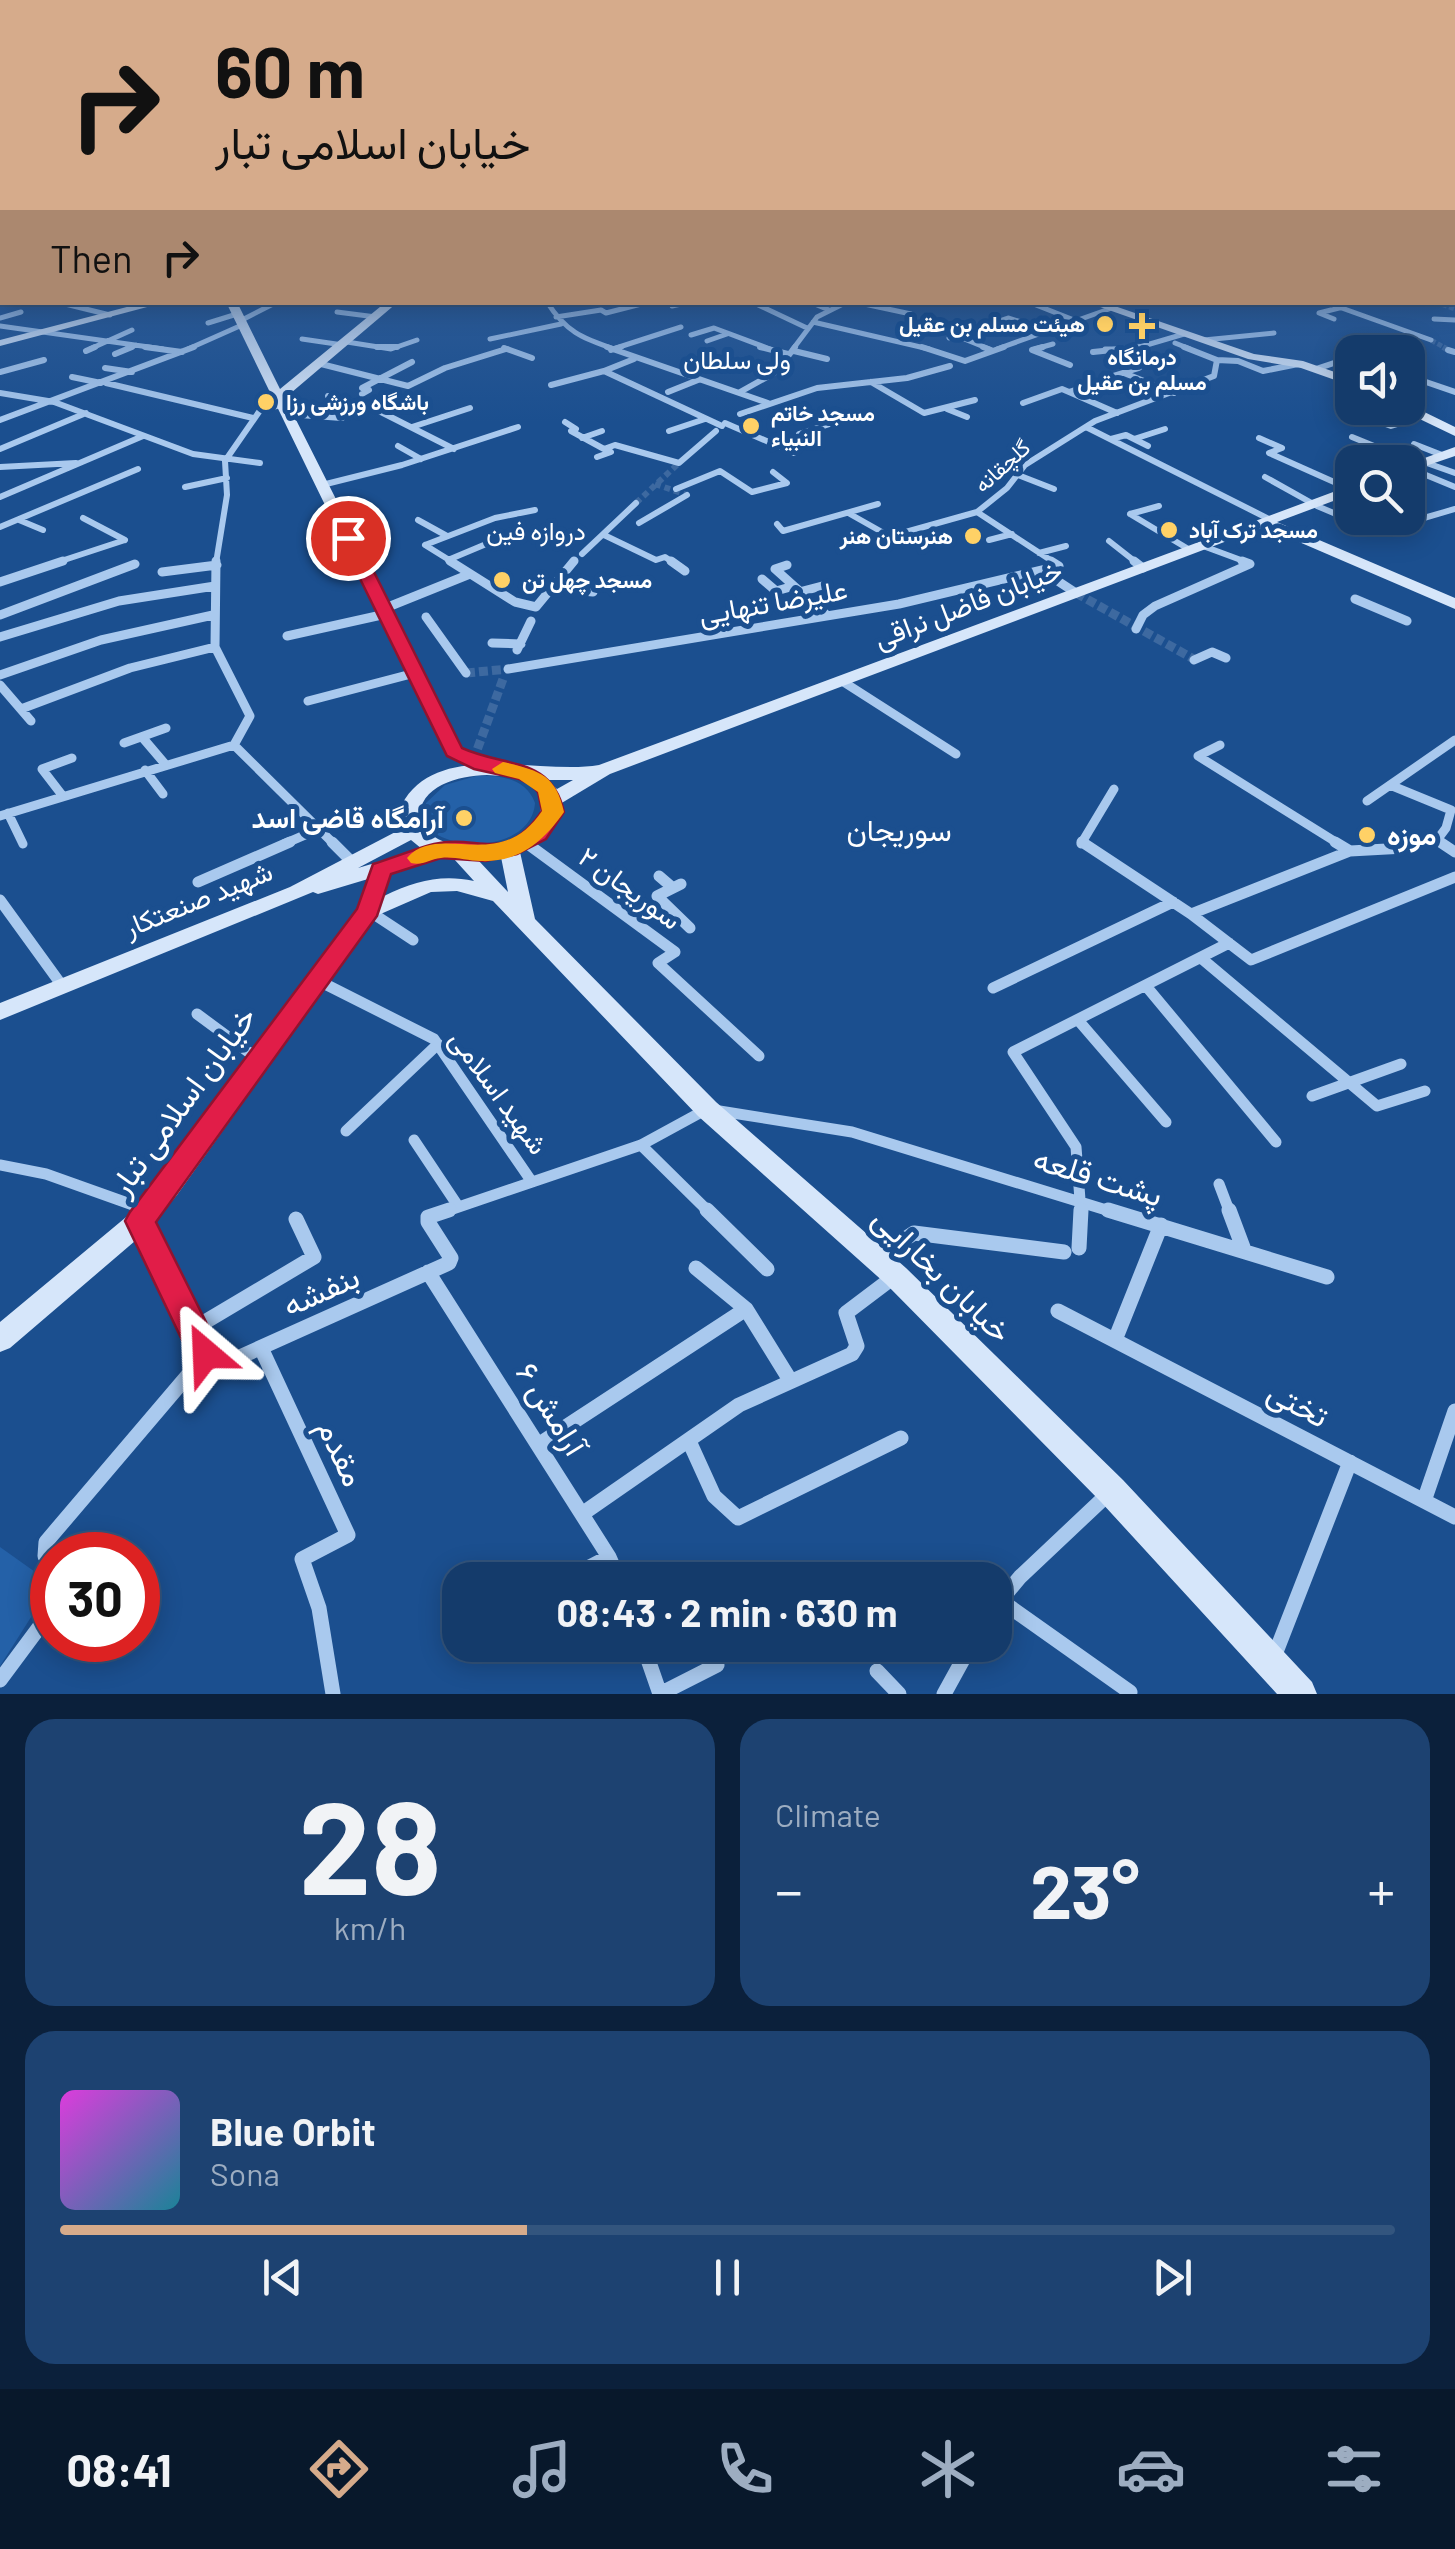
<!DOCTYPE html>
<meta charset="utf-8">
<style>
body{margin:0;font-family:Barlow,Vazirmatn,sans-serif;background:#1d4271;color:#f1f3f6;height:100vh;display:flex;flex-direction:column;font-size:38px;white-space:nowrap}
*{box-sizing:border-box;margin:0}
p{font-size:32px;color:#9dadc1}
.icon{flex:none;width:55px;height:55px;fill:none;stroke:currentColor;stroke-width:2;stroke-linecap:round;stroke-linejoin:round}
.map{position:relative;height:1694px;overflow:hidden}
.drawer{display:flex;flex-direction:column;gap:25px;padding:25px;background:#0b203b;flex:1}
.drawer>*{flex:none}
.guide{position:absolute;left:0px;top:0px;width:1455px;height:305px;box-shadow:0 5px 25px #0003,0 0 0 2px #33557e;background:#d6ab8b;color:#111;overflow:hidden}
.controls{position:absolute;left:1335px;top:335px;display:grid;gap:20px}
.controls a{display:grid;place-items:center;width:90px;height:90px;border-radius:20px;background:#143b6b;box-shadow:0 5px 25px #0003,0 0 0 2px #33557e;font-size:50px}
.speed{position:absolute;left:30px;top:1532px;display:flex;gap:20px;font-size:50px;font-weight:700;text-align:center}
.speed>*{display:grid;place-content:center;width:130px;height:130px;border-radius:50%;background:#143b6b;box-shadow:0 5px 25px #0003,0 0 0 2px #33557e;line-height:1}
.speed .limit{border:15px solid #d22;background:#fff;color:#111}
.pin{position:absolute;display:grid;place-items:center;width:85px;height:85px;color:#fff;margin:-42px;border:5px solid #fff;border-radius:50%;box-shadow:0 2px 10px #0007}
.me{position:absolute;width:110px;margin:-55px;rotate:334deg;stroke-linejoin:round;filter:drop-shadow(0 0 8px #0008)}
.turn{display:flex;align-items:center;gap:35px;height:210px;padding:0 50px;font-size:45px}
.turn .icon{width:130px;height:130px;stroke-width:2.5}
.turn b{display:block;font-size:70px;line-height:85px}
.then{display:flex;align-items:center;height:95px;padding:0 50px;background:#0003;gap:20px;font-size:38px}
.big{font-size:75px;font-weight:700;line-height:1.1}
.drawer .tile{flex:1;display:flex;flex-direction:column;justify-content:center;gap:15px;min-width:0;padding:0 35px;border-radius:30px;background:#1d4271}
.drawer .dial{align-items:center;gap:0}
.dial b{font-size:130px;line-height:1}
.song{display:flex;align-items:center;gap:30px}
.cover{width:120px;height:120px;border-radius:15px;background:linear-gradient(135deg,hsl(300 70% 55%),hsl(190 70% 35%))}
.played{height:10px;border-radius:5px;background:linear-gradient(90deg,#d6ab8b 35%,#33557e 35%)}
.keys{display:flex;justify-content:space-around;direction:ltr}
.heat{display:flex;justify-content:space-between;align-items:center;font-size:55px;direction:ltr}
.drawer .tiles{flex:1;display:grid;gap:25px;grid-template-columns:1fr 1fr}
.tile:last-child{grid-column:span 2}
.trip{position:absolute;left:442px;top:1562px;width:570px;height:100px;border-radius:30px;background:#143b6b;box-shadow:0 5px 25px #0003,0 0 0 2px #33557e;font-weight:700;line-height:100px;text-align:center}
.tabs{display:flex;height:160px;justify-content:space-around;align-items:center;background:#08182b;color:#9dadc1}
.tabs .icon{width:70px;height:70px}
.tabs .on{color:#d6ab8b}
.tabs b{font-size:45px;color:#f1f3f6}
.map>svg:first-child{display:block}
.green{fill:#2461a8}
.lines{fill:none;stroke-linecap:round;stroke-linejoin:round}
.street-tunnel-far2{stroke:#3d69a0;stroke-width:5;stroke-dasharray:5 2.5;stroke-linecap:butt}
.street-tunnel-far1{stroke:#3d69a0;stroke-width:6;stroke-dasharray:6 4;stroke-linecap:butt}
.street-tunnel{stroke:#3d69a0;stroke-width:9;stroke-dasharray:9 4;stroke-linecap:butt}
.street-far4{stroke:#a9c9ee;stroke-width:5}
.street-far3{stroke:#a9c9ee;stroke-width:6}
.street-far2{stroke:#a9c9ee;stroke-width:9}
.street-far1{stroke:#a9c9ee;stroke-width:11}
.street{stroke:#a9c9ee;stroke-width:15}
.secondary{fill:#d6e6fa;fill-rule:evenodd}
.route{fill:#e11d48;stroke:#92132f;stroke-width:2.5}
.slow{fill:#f59e0b}
.poi-dot{fill:#ffd166;stroke:#1b4f8f;stroke-width:4}
.labels{text-anchor:middle;stroke-width:10;stroke-linejoin:round;paint-order:stroke}
.far-poi-label{font-size:22px;font-weight:bold;fill:#fff;stroke:#1b4f8f;text-anchor:start}
.far-street-label{font-size:22px;fill:#fff;stroke:#1b4f8f}
.far-neighbourhood-label{font-size:25px;fill:#fff;stroke:#1b4f8f}
.street-label{font-size:28px;fill:#fff;stroke:#1b4f8f}
.poi-label{font-size:28px;font-weight:bold;fill:#fff;stroke:#1b4f8f;text-anchor:end}
.neighbourhood-label{font-size:30px;fill:#fff;stroke:#1b4f8f}
.near-street-label{font-size:32px;fill:#fff;stroke:#1b4f8f}
</style>
<div class="map">
<svg width="1455" height="1694" viewBox="0 0 1455 1694">
<rect width="100%" height="100%" fill="#1b4f8f"/>
<!-- green -->
<path class="green" d="M 476,776 C 499,775 526,778 535,803 C 532,850 448,856 424,823 L 426,803 L 445,785 Z
M 0,1547 L 52,1584 L 0,1666 Z"/>
<g class="lines">
<!-- street-tunnel-far2 -->
<path class="street-tunnel-far2" d="M 1435,302 L 1455,309
M 1431,340 L 1447,349"/>
<!-- street-tunnel-far1 -->
<path class="street-tunnel-far1" d="M 1443,347 L 1448,350
M 655,484 L 687,495
M 636,503 L 679,463"/>
<!-- street-tunnel -->
<path class="street-tunnel" d="M 1076,593 L 1199,662
M 466,673 L 508,669
M 473,761 L 503,679"/>
<!-- street-far4 -->
<path class="street-far4" d="M 57,302 L 110,315
M 547,302 C 566,332 582,338 614,349
M 752,302 L 807,328
M 810,302 L 829,310
M 855,302 L 911,314
M 1325,302 L 1431,340
M 1405,304 L 1423,302
M 1036,305 L 1074,320
M 672,306 L 681,304 L 678,302
M 337,312 L 376,317
M 556,317 L 601,310 L 606,313 L 649,302
M 0,318 L 21,312
M 1334,319 L 1319,313 L 1339,308
M 1434,319 L 1455,320
M 240,321 L 277,302
M 813,322 L 929,349
M 208,323 L 237,314
M 0,326 L 163,349
M 691,335 L 714,328 L 770,349
M 957,336 L 989,349
M 949,338 L 1008,318 L 1021,322
M 302,339 L 343,345
M 490,339 L 561,324
M 1204,340 L 1274,333
M 707,341 L 727,334
M 347,342 L 391,349 L 417,340
M 1175,343 L 1190,349
M 504,348 L 508,349
M 90,349 L 132,330
M 126,349 L 136,345
M 188,349 L 242,325
M 613,349 L 681,327
M 793,349 L 817,317 L 847,302
M 997,349 L 1109,309
M 1035,349 L 1053,344
M 1105,349 L 1118,349
M 1133,349 L 1184,334"/>
<!-- street-far3 -->
<path class="street-far3" d="M 145,347 L 182,352
M 377,347 L 397,347
M 607,347 L 768,403
M 760,347 L 788,354
M 922,347 L 965,361 L 1004,347
M 983,347 L 991,350
M 1043,347 L 1032,350 L 1070,365
M 1184,347 L 1217,360 L 1238,361 L 1263,371 L 1298,364
M 504,348 L 532,358
M 611,350 L 621,347
M 1448,350 L 1455,352
M 86,351 L 95,347
M 794,351 L 827,359
M 1093,352 L 1141,347
M 115,354 L 132,347
M 634,359 L 604,371 L 722,426
M 321,364 L 408,386 L 445,368 L 506,349
M 105,368 L 132,372
M 1316,369 L 1352,357
M 0,372 L 44,360
M 1124,373 L 1174,393
M 72,377 L 101,383
M 1103,379 L 1139,368
M 871,382 L 924,413 L 975,400
M 1426,382 L 1455,392
M 106,383 L 253,418
M 551,385 L 604,371
M 668,392 L 698,380
M 740,392 L 776,372 L 795,347
M 1069,392 L 1117,413
M 0,393 L 54,402 L 193,454 L 260,463
M 362,394 L 369,390 L 362,388 L 412,362
M 328,396 L 371,407 L 454,449
M 1023,403 L 1062,389 L 1069,392 L 1087,386
M 947,409 L 967,417
M 286,414 L 342,418
M 740,414 L 817,388 L 907,378 L 950,366
M 1367,417 L 1391,426 L 1424,416
M 0,420 L 194,347
M 565,422 L 576,429 L 571,431 L 604,449
M 725,423 L 794,453
M 412,427 L 470,408
M 1086,427 L 1271,520
M 669,431 L 705,419
M 1352,437 L 1418,464
M 582,438 L 602,431
M 1259,438 L 1282,448 L 1269,453 L 1352,490
M 1111,439 L 1126,435 L 1148,446
M 1134,439 L 1165,429
M 1414,444 L 1442,455
M 398,446 L 421,459
M 779,446 L 805,436 L 799,434 L 848,418
M 0,449 L 86,413
M 597,457 L 611,452 L 604,449 L 615,445 L 679,463 L 716,431
M 1424,462 L 1455,473
M 0,467 L 76,463
M 1409,468 L 1455,487
M 1018,475 L 1054,489
M 1265,477 L 1317,506 L 1381,533
M 322,485 L 402,465 L 518,427
M 185,487 L 227,478
M 676,489 L 720,471 L 752,492 L 787,483 L 773,472
M 0,497 L 143,436
M 1408,507 L 1421,504
M 977,512 L 1055,563
M 850,514 L 889,536
M 1130,514 L 1190,550
M 1130,514 L 1159,506
M 1408,516 L 1417,520 L 1455,509
M 83,518 L 125,540
M 19,520 L 43,530
M 418,520 L 447,536
M 639,523 L 687,495
M 777,524 L 783,531 L 878,504
M 0,527 L 138,469
M 604,535 L 656,560 L 665,557 L 674,563
M 989,540 L 1012,534
M 1109,541 L 1137,563
M 870,542 L 977,512 L 1007,488 L 1025,465 L 1095,421 L 1214,376 L 1217,360
M 425,545 L 454,563
M 425,545 L 495,518 L 535,510
M 1203,546 L 1249,563
M 1039,553 L 1066,546
M 582,554 L 636,503
M 448,560 L 510,534 L 521,539
M 55,563 L 125,540
M 216,563 L 227,495 L 225,461 L 261,409 L 282,405"/>
<!-- street-far2 -->
<path class="street-far2" d="M 216,561 L 215,647 L 250,716 L 234,745
M 450,561 L 515,602 L 536,607 L 574,561
M 671,561 L 685,571
M 1134,561 L 1143,568
M 1242,561 L 1250,564
M 787,565 L 775,569 L 794,586
M 162,572 L 217,565
M 1044,572 L 1076,593
M 762,579 L 776,591 L 794,586 L 828,616
M 0,582 L 63,561
M 550,588 L 593,592
M 803,591 L 826,585
M 1355,599 L 1407,621
M 383,609 L 470,574
M 0,615 L 135,564
M 426,617 L 466,673
M 1136,629 L 1143,615 L 1155,606 L 1250,564
M 287,636 L 386,614
M 0,637 L 119,601 L 215,586
M 492,643 L 521,644
M 517,650 L 531,621
M 1194,660 L 1212,652 L 1226,658
M 508,669 L 899,604 L 1059,566 L 1051,561
M 0,675 L 101,640 L 213,615
M 842,681 L 956,754
M 0,685 L 31,721
M 308,701 L 415,673
M 21,709 L 130,668 L 215,647
M 142,737 L 165,764
M 124,743 L 166,728
M 234,745 L 334,844
M 1220,745 L 1198,756 L 1339,844
M 145,770 L 163,794
M 1390,785 L 1451,810 L 1446,828 L 1437,840 L 1443,844
M 62,795 L 42,769 L 72,758
M 1367,801 L 1455,740
M 8,813 L 23,844
M 0,816 L 234,745
M 525,842 L 528,844
M 284,844 L 321,828
M 1081,844 L 1114,789
M 1420,844 L 1437,840"/>
<!-- street-far1 -->
<path class="street-far1" d="M 332,842 L 351,861
M 525,842 L 675,952 L 658,963 L 759,1056
M 1082,842 L 1191,914 L 1251,960 L 1455,877
M 1335,842 L 1350,851
M 1440,842 L 1455,852
M 659,876 L 673,888
M 198,882 L 290,842
M 681,884 L 657,896 L 690,928
M 0,900 L 63,987
M 369,911 L 413,940
M 1191,914 L 1350,851 L 1405,848 L 1430,842
M 1201,958 L 1377,1106 L 1425,1091
M 317,980 L 434,1039 L 532,1182
M 1146,986 L 1276,1142
M 993,988 L 1173,902
M 197,1014 L 258,1059
M 1078,1020 L 1166,1122
M 1312,1096 L 1401,1064
M 346,1131 L 438,1044
M 414,1140 L 458,1206
M 641,1145 L 710,1213
M 0,1165 L 46,1174 L 147,1210
M 1219,1184 L 1230,1213
M 441,1213 L 641,1145 L 707,1109 L 852,1132 L 1116,1213
M 1081,1213 L 1076,1147 L 1013,1052 L 1229,943"/>
<!-- street -->
<path class="street" d="M 707,1210 L 767,1269
M 1108,1210 L 1327,1277
M 1229,1210 L 1244,1250
M 141,1222 L 213,1369 L 449,1263 L 451,1258 L 428,1222 L 428,1217 L 449,1210
M 1079,1248 L 1081,1210
M 878,1257 L 914,1233 L 1064,1252
M 696,1268 L 746,1309 L 790,1380
M 428,1272 L 609,1557 L 619,1580
M 1058,1311 L 1455,1517
M 193,1329 L 314,1257 L 296,1219
M 1115,1340 L 1161,1225
M 261,1348 L 348,1535 L 302,1559 L 319,1608 L 333,1694
M 689,1441 L 714,1496 L 738,1518 L 901,1438
M 538,1445 L 746,1309
M 1424,1501 L 1455,1411
M 582,1514 L 739,1405 L 852,1354 L 857,1346 L 846,1313 L 895,1276
M 52,1564 L 45,1556 L 46,1542 L 206,1354
M 565,1580 L 609,1557
M 1000,1600 L 1130,1692
M 995,1607 L 1020,1577 L 1107,1495
M 643,1645 L 660,1694
M 1274,1657 L 1350,1462
M 877,1671 L 899,1694
M 0,1680 L 52,1610
M 660,1694 L 717,1665
M 944,1694 L 971,1645"/>
<!-- secondary -->
<path class="secondary" d="M 1452,186 L 1455,187 L 1455,193 L 1452,192 Z
M 0,217 L 2,217 L 2,223 L 0,223 Z
M 146,302 L 166,302 L 0,346 L 0,340 Z
M 226,302 L 237,302 L 280,389 L 386,302 L 398,302 L 285,398 L 463,751 L 460,755 L 448,755 L 445,751 Z
M 1086,302 L 1103,302 L 1254,354 L 1303,361 L 1352,378 L 1352,386 L 1301,368 L 1248,359 Z
M 1408,404 L 1455,427 L 1455,436 L 1403,411 L 1401,408 L 1408,408 Z
M 1455,447 L 1455,456 L 1408,472 L 1408,464 Z
M 1352,485 L 1352,494 L 1277,522 L 1455,598 L 1455,609 L 1264,527 L 610,774 L 560,804 C 563,827 539,845 520,852 L 535,919 L 716,1102 L 906,1268 L 1123,1480 L 1312,1682 L 1317,1694 L 1277,1694 L 1101,1502 L 886,1284 L 698,1116 L 493,901 L 457,891 L 431,892 L 376,916 L 177,1195 L 149,1229 L 10,1348 L 0,1352 L 0,1322 L 131,1213 L 159,1181 L 359,910 L 368,879 L 318,894 L 313,892 L 0,1020 L 0,1003 L 290,887 L 403,828 C 398,817 399,809 405,799 C 443,741 541,775 599,765 ZM 487,775 L 519,777 L 539,792 C 540,800 542,809 540,816 C 526,857 437,859 419,820 C 419,785 458,776 487,775 ZM 546,780 L 573,780 L 557,789 ZM 411,840 L 422,849 L 358,868 ZM 439,857 L 454,859 L 474,881 C 441,874 415,881 384,896 L 391,872 ZM 501,857 L 508,892 L 478,860 Z"/>
</g>
<!-- sky -->
<linearGradient id="sky" x2="0" y2="1"><stop stop-color="#0f2b4f"/><stop offset="0.44" stop-color="#39639b"/><stop offset="1" stop-color="#39639b" stop-opacity="0"/></linearGradient>
<rect width="1455" height="422" fill="url(#sky)"/>
<!-- route -->
<path class="route" d="M 343,534 L 357,538 L 462,748 C 506,768 551,756 564,812 L 546,839 L 517,854 L 486,861 L 441,858 L 391,874 L 377,916 L 156,1222 L 222,1354 L 217,1365 L 206,1369 L 194,1365 L 125,1221 L 130,1212 L 357,909 L 373,864 C 393,858 414,849 434,844 C 480,834 505,865 542,811 L 538,792 L 531,785 L 519,779 L 474,769 L 447,756 L 340,538 Z"/>
<!-- slow -->
<path class="slow" d="M 503,762 C 538,770 556,774 564,812 C 544,841 519,863 480,861 C 468,861 453,856 441,858 C 429,859 423,866 411,863 L 407,858 C 440,821 499,875 542,811 L 538,792 L 519,779 L 495,773 L 492,769 Z"/>
<!-- markers -->
<g class="poi-dot">
<circle cx="1105" cy="324" r="10"/>
<path d="M1137 311h10v10h10v10h-10v10h-10v-10h-10v-10h10z"/>
<circle cx="266" cy="402" r="10"/>
<circle cx="751" cy="426" r="10"/>
<circle cx="1169" cy="530" r="10"/>
<circle cx="973" cy="536" r="10"/>
<circle cx="502" cy="580" r="10"/>
<circle cx="464" cy="818" r="10"/>
<circle cx="1367" cy="835" r="10"/>
</g>
<g class="labels">
<!-- far-poi labels -->
<g class="far-poi-label">
<text x="1085" y="332" text-anchor="end">هیئت مسلم بن عقیل</text>
<text x="1142" y="365" text-anchor="middle">درمانگاه<tspan x="1142" dy="25">مسلم بن عقیل</tspan></text>
<text x="286" y="410">باشگاه ورزشی رزا</text>
<text x="771" y="421">مسجد خاتم<tspan x="771" dy="25">النبیاء</tspan></text>
<text x="1189" y="538">مسجد ترک آباد</text>
<text x="953" y="544" text-anchor="end">هنرستان هنر</text>
<text x="522" y="588">مسجد چهل تن</text>
</g>
<!-- far-street labels -->
<g class="far-street-label">
<text transform="translate(1002 466) rotate(-42)" y="8">گلچقانه</text>
</g>
<!-- far-neighbourhood labels -->
<g class="far-neighbourhood-label">
<text x="737" y="369">ولی سلطان</text>
<text x="536" y="540">دروازه فین</text>
</g>
<!-- street labels -->
<g class="street-label">
<text transform="translate(773 602) rotate(-10)" y="10">علیرضا تنهایی</text>
<text transform="translate(968 604) rotate(-21)" y="10">خیابان فاضل نراقی</text>
<text transform="translate(630 888) rotate(36)" y="10">سوریجان ۲</text>
<text transform="translate(198 899) rotate(-22)" y="10">شهید صنعتکار</text>
<text transform="translate(499 1092) rotate(54)" y="10">شهید اسلامی</text>
</g>
<!-- poi labels -->
<g class="poi-label">
<text x="444" y="828">آرامگاه قاضی اسد</text>
<text x="1387" y="845" text-anchor="start">موزه</text>
</g>
<!-- neighbourhood labels -->
<g class="neighbourhood-label">
<text x="899" y="841">سوریجان</text>
</g>
<!-- near-street labels -->
<g class="near-street-label">
<text transform="translate(183 1101) rotate(-54)" y="11">خیابان اسلامی تبار</text>
<text transform="translate(1098 1177) rotate(17)" y="11">پشت قلعه</text>
<text transform="translate(942 1275) rotate(44)" y="11">خیابان بخارایی</text>
<text transform="translate(321 1291) rotate(-24)" y="11">بنفشه</text>
<text transform="translate(1298 1404) rotate(28)" y="11">تختی</text>
<text transform="translate(551 1409) rotate(58)" y="11">آرامش ۶</text>
<text transform="translate(341 1453) rotate(65)" y="11">مقدم</text>
</g>
</g>
</svg>
<div class="controls">
<a><svg class="icon" aria-label="sound" viewBox="0 0 24 24"><path d="M4 9h4l5-4v14l-5-4H4zM17 9q2 3 0 6"/></svg></a>
<a><svg class="icon" aria-label="search" viewBox="0 0 24 24"><circle cx="10" cy="10" r="6"/><path d="M15 15l6 6"/></svg></a>
</div>
<div class="speed"><div class="limit">30</div></div>
<div class="pin" style="left:348px;top:538px;background:#d93025"><svg class="icon" aria-label="arrive" viewBox="0 0 24 24"><path d="M6 21V4h12l-3 4 3 4H6"/></svg></div>
<svg class="me" style="left:206px;top:1354px" viewBox="-20 -20 40 40"><path d="M0-17L14 15 0 8-14 15z" fill="#e11d48" stroke="#fff" stroke-width="4"/></svg>
<div class="trip">08:43 · 2 min · 630 m</div>
<div class="guide">
<div class="turn"><svg class="icon" aria-label="right" viewBox="0 0 24 24"><path d="M7 20v-9h11M14 6l5 5-5 5"/></svg><div><b>60 m</b>خیابان اسلامی تبار</div></div>
<div class="then">Then<svg class="icon" aria-label="right" viewBox="0 0 24 24"><path d="M7 20v-9h11M14 6l5 5-5 5"/></svg></div>
</div>
</div>
<section class="drawer">
<div class="tiles">
<div class="tile dial"><b>28</b><p>km/h</p></div>
<div class="tile"><p>Climate</p>
<div class="heat"><a>−</a><b class="big">23°</b><a>+</a></div>
</div>
<div class="tile">
<div class="song"><i class="cover"></i><div><b>Blue Orbit</b><p>Sona</p></div></div>
<div class="played"></div>
<div class="keys"><svg class="icon" aria-label="previous" viewBox="0 0 24 24"><path d="M18 5L8 12l10 7zM5 5v14"/></svg><svg class="icon" aria-label="pause" viewBox="0 0 24 24"><path d="M8 5v14M16 5v14"/></svg><svg class="icon" aria-label="next" viewBox="0 0 24 24"><path d="M6 5l10 7-10 7zM19 5v14"/></svg></div>
</div>
</div>
</section>
<nav class="tabs">
<b>08:41</b>
<svg class="icon on" aria-label="directions" viewBox="0 0 24 24"><path d="M12 3l9 9-9 9-9-9zM9 14v-3h6M13 9l2 2-2 2"/></svg>
<svg class="icon" aria-label="music" viewBox="0 0 24 24"><path d="M9 18V5l10-2v13"/><circle cx="6" cy="18" r="3"/><circle cx="16" cy="16" r="3"/></svg>
<svg class="icon" aria-label="phone" viewBox="0 0 24 24"><path d="M5 4h4l2 5-3 2q2 4 5 5l2-3 5 2v4C11 20 4 13 5 4z"/></svg>
<svg class="icon" aria-label="climate" viewBox="0 0 24 24"><path d="M12 3v18M4 7l16 10M4 17L20 7"/></svg>
<svg class="icon" aria-label="car" viewBox="0 0 24 24"><path d="M5 17H2v-5l4-1 3-4h7l3 4 3 1v5h-3M9 17h6M6 11h13"/><circle cx="7" cy="17" r="2"/><circle cx="17" cy="17" r="2"/></svg>
<svg class="icon" aria-label="filters" viewBox="0 0 24 24"><path d="M4 7h16M4 17h16"/><circle cx="9" cy="7" r="2"/><circle cx="15" cy="17" r="2"/></svg>
</nav>
